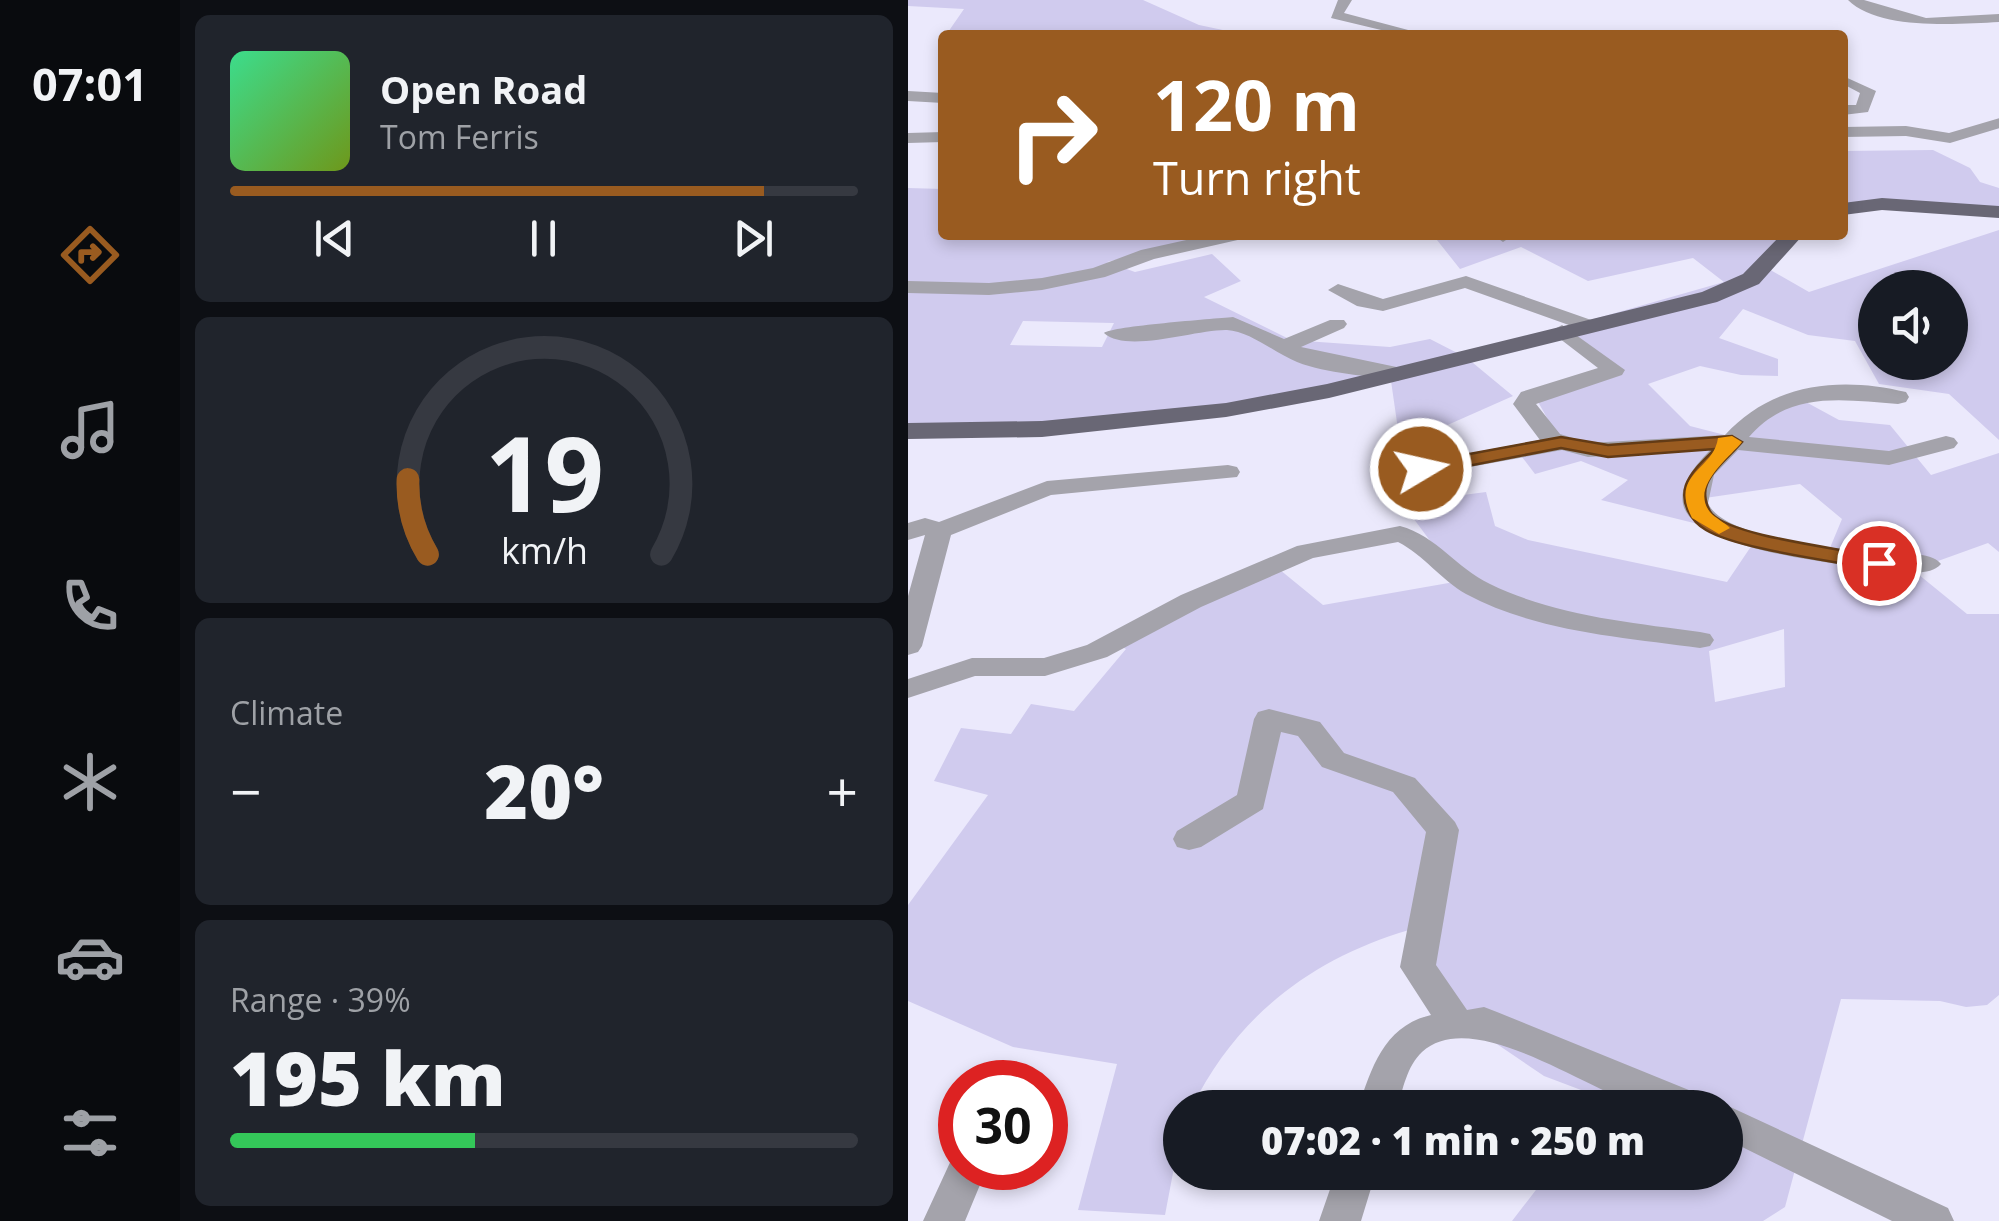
<!DOCTYPE html>
<meta charset="utf-8">
<style>
body{margin:0;font-family:"Open Sans",sans-serif;background:#20242c;color:#f1f3f6;height:100vh;display:flex;flex-direction:column;font-size:38px;white-space:nowrap}
*{box-sizing:border-box;margin:0}
p{font-size:32px;color:#9ea1a6}
.icon{flex:none;width:55px;height:55px;fill:none;stroke:currentColor;stroke-width:2;stroke-linecap:round;stroke-linejoin:round}
.map{position:relative;flex:1;overflow:hidden}
.side{display:flex;flex-direction:column;gap:15px;padding:15px;background:#0d0f14;width:728px}
.side>*{flex:none}
.banner{position:absolute;left:30px;top:30px;width:910px;height:210px;border-radius:10px;box-shadow:0 5px 15px #0003;background:#995b20;color:#fff;overflow:hidden}
.fabs{position:absolute;left:950px;top:270px;display:grid;gap:20px}
.fabs a{display:grid;place-items:center;width:110px;height:110px;border-radius:50%;background:#171b24;box-shadow:0 5px 15px #0003;font-size:50px}
.speed{position:absolute;left:30px;top:1060px;display:flex;gap:20px;font-size:50px;font-weight:700;text-align:center}
.speed>*{display:grid;place-content:center;width:130px;height:130px;border-radius:50%;background:#171b24;box-shadow:0 5px 15px #0003;line-height:1}
.speed .limit{border:15px solid #d22;background:#fff;color:#111}
.pin{position:absolute;display:grid;place-items:center;width:85px;height:85px;color:#fff;margin:-42px;border:5px solid #fff;border-radius:50%;box-shadow:0 2px 10px #0007}
.me{position:absolute;width:110px;margin:-55px;rotate:81deg;stroke-linejoin:round;filter:drop-shadow(0 0 8px #0008)}
.turn{display:flex;align-items:center;gap:35px;height:210px;padding:0 50px;font-size:45px}
.turn .icon{width:130px;height:130px;stroke-width:2.5}
.turn b{display:block;font-size:70px;line-height:85px}
.big{font-size:75px;font-weight:800;line-height:1.1}
.side .widget{flex:1;display:flex;flex-direction:column;justify-content:center;gap:15px;min-width:0;padding:0 35px;border-radius:15px;background:#20242c}
.side .dial{align-items:center;gap:0}
.dial svg{height:260px;overflow:visible;fill:none;stroke:#363941;stroke-width:7;stroke-linecap:round;text-anchor:middle}
.dial text{fill:#f1f3f6;stroke:none}
.song{display:flex;align-items:center;gap:30px}
.cover{width:120px;height:120px;border-radius:15px;background:linear-gradient(135deg,hsl(150 70% 55%),hsl(80 70% 35%))}
.played{height:10px;border-radius:5px;background:linear-gradient(90deg,#995b20 85%,#363941 85%)}
.keys{display:flex;justify-content:space-around;direction:ltr}
.heat{display:flex;justify-content:space-between;align-items:center;font-size:55px;direction:ltr}
.charge{height:15px;border-radius:8px;background:linear-gradient(90deg,#34c759 39%,#363941 0)}
.trip{position:absolute;left:255px;top:1090px;width:580px;height:100px;border-radius:50px;background:#171b24;box-shadow:0 5px 15px #0003;font-weight:800;line-height:100px;text-align:center}
main{display:flex;flex:1;min-height:0}
.tabs{display:flex;flex-direction:column;width:180px;justify-content:space-around;align-items:center;background:#090b0e;color:#9ea1a6}
.tabs .icon{width:70px;height:70px}
.tabs .selected{color:#995b20}
.tabs b{font-size:45px;color:#f1f3f6}
.map>svg:first-child{display:block}
.green{fill:#d0cbee;fill-rule:evenodd}
.lines{fill:none;stroke-linecap:round;stroke-linejoin:round}
.minor{fill:#a4a3ab;fill-rule:evenodd}
.major{fill:#696775;fill-rule:evenodd}
.route{fill:#995b20;stroke:#633b15;stroke-width:2.5}
.slow{fill:#f59e0b}
</style>
<main>
<nav class="tabs">
<b>07:01</b>
<svg class="icon selected" aria-label="directions" viewBox="0 0 24 24"><path d="M12 3l9 9-9 9-9-9zM9 14v-3h6M13 9l2 2-2 2"/></svg>
<svg class="icon" aria-label="music" viewBox="0 0 24 24"><path d="M9 18V5l10-2v13"/><circle cx="6" cy="18" r="3"/><circle cx="16" cy="16" r="3"/></svg>
<svg class="icon" aria-label="phone" viewBox="0 0 24 24"><path d="M5 4h4l2 5-3 2q2 4 5 5l2-3 5 2v4C11 20 4 13 5 4z"/></svg>
<svg class="icon" aria-label="climate" viewBox="0 0 24 24"><path d="M12 3v18M4 7l16 10M4 17L20 7"/></svg>
<svg class="icon" aria-label="car" viewBox="0 0 24 24"><path d="M5 17H2v-5l4-1 3-4h7l3 4 3 1v5h-3M9 17h6M6 11h13"/><circle cx="7" cy="17" r="2"/><circle cx="17" cy="17" r="2"/></svg>
<svg class="icon" aria-label="filters" viewBox="0 0 24 24"><path d="M4 7h16M4 17h16"/><circle cx="9" cy="7" r="2"/><circle cx="15" cy="17" r="2"/></svg>
</nav>
<section class="side">
<div class="widget">
<div class="song"><i class="cover"></i><div><b>Open Road</b><p>Tom Ferris</p></div></div>
<div class="played"></div>
<div class="keys"><svg class="icon" aria-label="previous" viewBox="0 0 24 24"><path d="M18 5L8 12l10 7zM5 5v14"/></svg><svg class="icon" aria-label="pause" viewBox="0 0 24 24"><path d="M8 5v14M16 5v14"/></svg><svg class="icon" aria-label="next" viewBox="0 0 24 24"><path d="M6 5l10 7-10 7zM19 5v14"/></svg></div>
</div>
<div class="widget dial"><svg viewBox="0 0 100 80">
<path d="M14 69A42 42 0 1 1 86 69"/>
<path d="M14 69A42 42 0 0 1 8 46" stroke="#995b20"/>
<text x="50" y="56" font-size="32" font-weight="700">19</text>
<text x="50" y="72" font-size="11">km/h</text>
</svg></div>
<div class="widget"><p>Climate</p>
<div class="heat"><a>−</a><b class="big">20°</b><a>+</a></div>
</div>
<div class="widget"><p>Range · 39%</p><b class="big">195 km</b><div class="charge"></div></div>
</section>
<div class="map">
<svg width="1092" height="1221" viewBox="0 0 1092 1221">
<rect width="100%" height="100%" fill="#ebe9fc"/>
<!-- green -->
<path class="green" d="M 0,0 L 235,0 L 291,25 L 339,35 L 38,35 L 56,9 L 0,6 Z
M 1025,150 L 1062,168 L 1072,182 L 1091,188 L 1091,210 L 935,208 L 935,151 Z
M 0,188 L 35,189 L 35,235 L 313,235 L 199,262 L 227,272 L 304,254 L 333,281 L 296,297 L 383,340 L 482,347 L 522,339 L 559,358 L 605,396 L 535,427 L 549,460 L 495,464 L 482,374 L 371,401 L 0,434 ZM 115,321 L 205,323 L 206,323 L 194,347 L 102,345 Z
M 1091,230 L 1091,440 L 1041,394 L 971,384 L 947,341 L 900,335 L 835,309 L 811,338 L 870,359 L 870,376 L 833,375 L 792,366 L 740,384 L 782,426 L 817,435 L 885,395 L 931,420 L 982,425 L 1023,475 L 1091,453 L 1091,552 L 1080,543 L 1005,570 L 1059,614 L 1091,614 L 1091,995 L 1079,1005 L 1058,1007 L 1032,1001 L 933,999 L 877,1207 L 855,1221 L 604,1221 L 641,1173 L 818,1172 L 818,1108 L 718,1107 L 636,1076 L 577,1036 L 501,930 C 403,959 329,1016 284,1107 L 272,1108 L 272,1136 L 257,1215 L 170,1210 L 209,1064 L 105,1047 L 0,1001 L 0,905 L 80,795 L 26,781 L 53,728 L 103,734 L 123,704 L 166,711 L 218,649 L 197,638 L 360,560 L 415,605 L 552,581 L 494,503 L 578,492 L 587,526 L 620,540 L 819,582 L 846,542 L 919,555 L 934,519 L 892,484 L 797,498 L 798,526 L 693,500 L 720,480 L 673,461 L 627,474 L 608,449 L 651,439 L 625,393 L 710,369 L 651,329 L 816,282 L 785,258 L 680,281 L 613,247 L 552,269 L 525,235 L 878,235 L 859,268 L 901,292 ZM 968,288 L 1042,288 L 1042,362 L 968,362 ZM 876,629 L 877,687 L 807,702 L 801,651 Z"/>
<g class="lines">
<!-- minor -->
<path class="minor" d="M 430,0 L 444,0 L 436,13 L 519,35 L 494,35 L 423,18 Z
M 940,0 L 956,0 L 1018,18 L 1092,14 L 1092,22 C 1051,24 971,31 940,0 Z
M 935,76 L 968,91 L 960,112 L 935,115 L 935,105 L 948,105 L 952,93 L 935,84 Z
M 0,91 L 35,93 L 35,103 L 0,101 Z
M 1092,118 L 1092,128 L 1042,143 L 998,136 L 935,137 L 935,127 L 998,126 L 1041,133 Z
M 35,132 L 35,142 L 0,143 L 0,133 Z
M 301,235 L 336,235 L 334,239 L 246,259 L 197,277 L 134,290 L 81,295 L 0,293 L 0,281 L 81,283 L 134,278 L 185,268 L 233,250 Z
M 585,235 L 604,235 L 604,236 L 595,242 Z
M 558,276 L 686,321 L 689,325 L 686,329 L 672,329 L 557,288 L 475,311 L 449,306 L 420,290 L 430,284 L 475,299 Z
M 325,317 L 376,339 L 422,320 L 436,320 L 439,324 L 436,328 L 393,347 L 498,369 L 501,374 L 490,381 C 458,375 420,374 389,362 C 368,354 342,331 319,330 C 289,329 219,354 196,333 C 205,326 304,319 325,317 Z
M 654,325 L 717,370 L 714,375 L 628,404 L 652,434 L 681,443 L 817,435 C 864,383 932,376 998,392 L 1001,397 L 998,402 L 990,404 C 935,400 881,390 841,437 L 981,451 L 1038,436 L 1046,438 L 1050,443 L 1046,448 L 981,465 L 830,450 L 806,475 L 800,503 C 814,539 938,550 974,553 C 991,555 1022,550 1033,564 C 1021,578 992,571 974,569 C 934,565 784,550 775,504 C 771,483 789,464 802,450 L 680,457 L 654,450 L 513,476 L 504,474 L 501,469 L 504,464 L 632,440 L 605,404 L 613,392 L 690,368 L 647,335 L 643,331 Z
M 320,465 L 329,467 L 332,472 L 329,477 L 143,495 L 43,535 L 14,646 L 10,652 L 0,655 L 0,596 L 17,535 L 0,540 L 0,523 L 17,518 L 31,522 L 139,481 Z
M 492,526 C 529,536 548,568 582,584 C 648,616 721,622 792,632 L 802,634 L 806,640 L 802,646 L 792,648 C 714,637 629,632 558,594 C 533,580 516,555 490,542 L 405,558 L 293,607 L 199,657 L 137,676 L 67,676 L 0,698 L 0,679 L 64,658 L 136,658 L 179,645 L 273,595 L 389,546 Z
M 361,709 L 412,722 L 436,753 L 507,778 L 547,822 L 551,830 L 528,965 L 559,1010 L 576,1007 L 589,1012 L 798,1097 L 803,1108 C 784,1108 761,1111 742,1108 C 684,1096 567,1004 514,1052 C 499,1066 495,1089 489,1108 L 450,1108 C 464,1067 476,1026 523,1015 L 492,967 L 518,832 L 485,792 L 414,767 L 390,736 L 373,732 L 355,809 L 293,847 L 281,850 L 269,847 L 265,839 L 269,831 L 329,795 L 346,719 L 350,712 Z
M 818,1105 L 1040,1208 L 1046,1221 L 984,1221 L 818,1139 L 818,1108 L 810,1108 Z
M 52,1153 L 52,1168 L 79,1168 L 57,1221 L 15,1221 L 45,1156 Z
M 428,1172 L 468,1172 L 453,1221 L 411,1221 Z"/>
<!-- major -->
<path class="major" d="M 974,198 L 1092,206 L 1092,218 L 974,210 L 935,215 L 935,203 Z
M 873,235 L 895,235 L 851,284 L 809,302 L 421,398 L 318,417 L 134,437 L 0,439 L 0,423 L 134,421 L 318,403 L 419,384 L 794,292 L 835,274 Z"/>
</g>
<!-- route -->
<path class="route" d="M 824,436 L 834,442 C 823,455 805,469 799,484 C 795,493 798,507 804,514 C 827,538 942,549 979,559 L 982,563 L 979,568 L 971,570 C 928,561 832,550 798,530 C 783,521 772,503 778,485 C 783,471 797,459 807,449 L 700,457 L 653,448 L 513,475 L 503,469 L 513,463 L 653,437 L 700,445 Z"/>
<!-- slow -->
<path class="slow" d="M 824,436 L 834,442 C 820,459 782,487 802,512 C 807,518 816,522 822,528 L 811,534 L 784,518 C 761,473 806,470 810,438 Z"/>
</svg>
<div class="fabs">
<a><svg class="icon" aria-label="sound" viewBox="0 0 24 24"><path d="M4 9h4l5-4v14l-5-4H4zM17 9q2 3 0 6"/></svg></a>
</div>
<div class="speed"><div class="limit">30</div></div>
<div class="pin" style="left:971px;top:563px;background:#d93025"><svg class="icon" aria-label="arrive" viewBox="0 0 24 24"><path d="M6 21V4h12l-3 4 3 4H6"/></svg></div>
<svg class="me" style="left:513px;top:469px" viewBox="-20 -20 40 40"><circle r="17" fill="#995b20" stroke="#fff" stroke-width="3"/><path d="M0-11L8 9 0 5-8 9z" fill="#fff"/></svg>
<div class="trip">07:02 · 1 min · 250 m</div>
<div class="banner">
<div class="turn"><svg class="icon" aria-label="right" viewBox="0 0 24 24"><path d="M7 20v-9h11M14 6l5 5-5 5"/></svg><div><b>120 m</b>Turn right</div></div>
</div>
</div>
</main>
